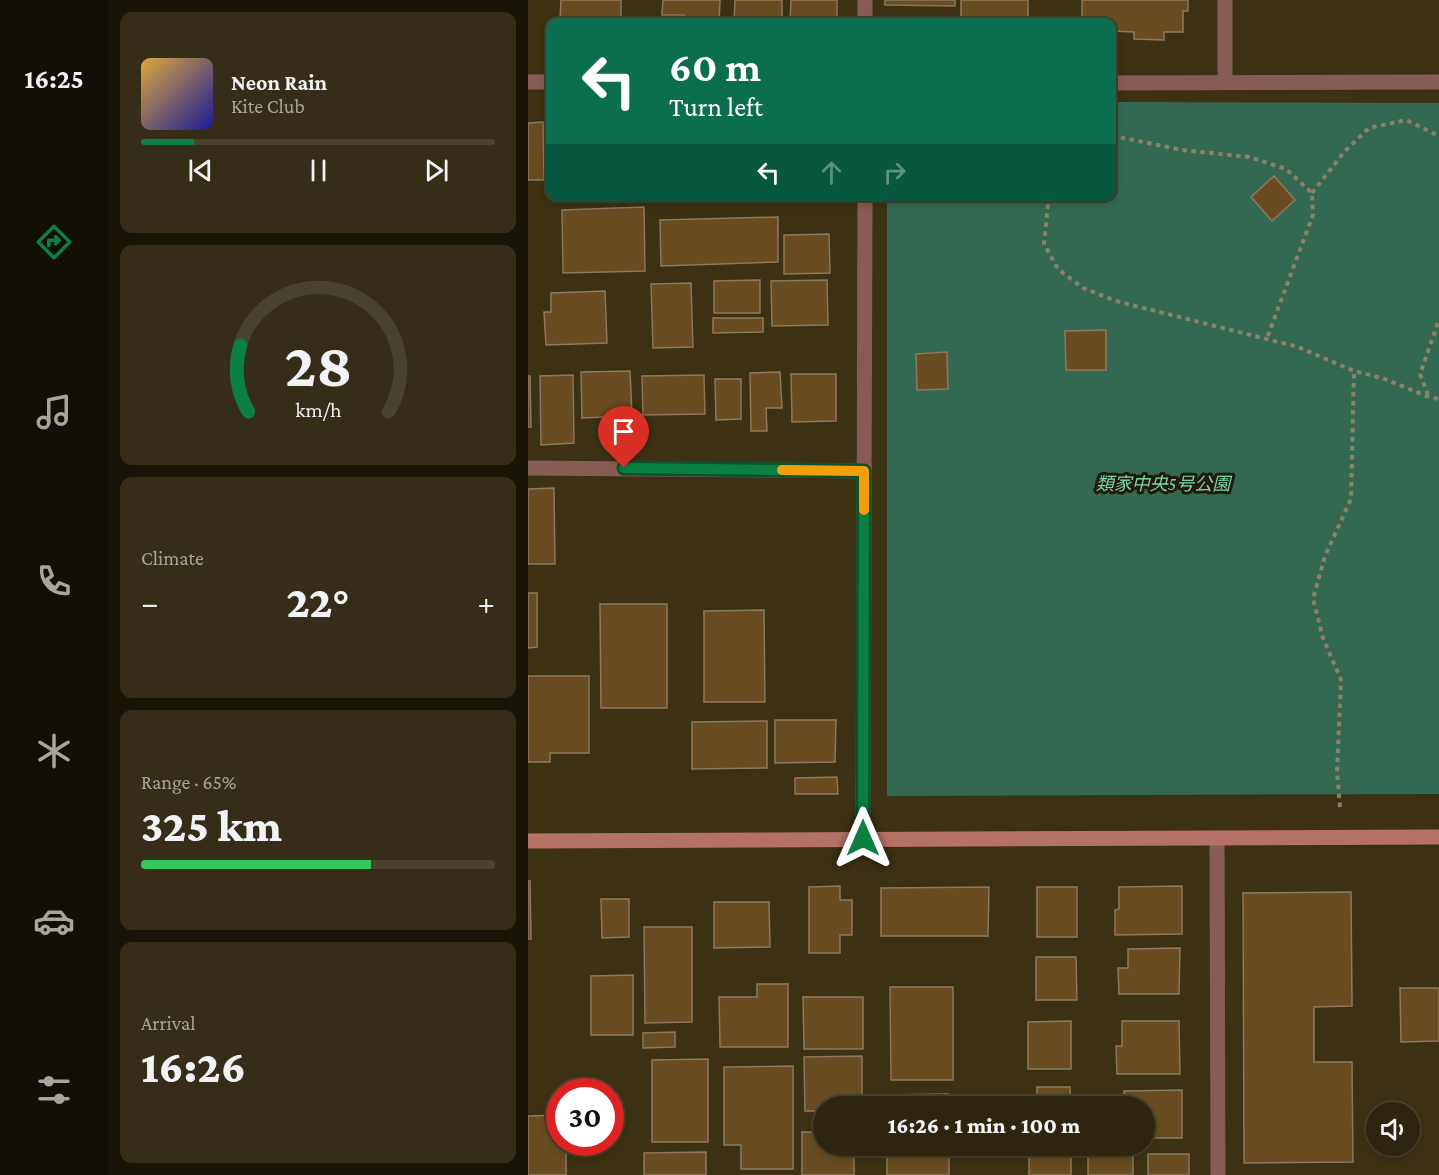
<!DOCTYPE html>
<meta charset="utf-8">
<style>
body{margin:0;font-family:"Crimson Pro","Noto Sans JP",serif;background:#352d17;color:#f1f3f6;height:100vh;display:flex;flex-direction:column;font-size:22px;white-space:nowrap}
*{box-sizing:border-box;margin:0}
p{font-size:20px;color:#a7a59e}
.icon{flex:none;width:33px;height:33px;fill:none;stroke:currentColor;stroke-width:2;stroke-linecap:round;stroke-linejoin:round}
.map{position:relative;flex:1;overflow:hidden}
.sheet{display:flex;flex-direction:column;gap:12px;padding:12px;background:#191408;width:420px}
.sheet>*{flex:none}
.banner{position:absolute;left:18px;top:18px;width:570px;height:183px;border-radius:12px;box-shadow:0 3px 9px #0003,0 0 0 2px #48422e;background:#0b6e4f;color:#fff;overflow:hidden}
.controls{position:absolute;left:838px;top:1102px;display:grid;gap:12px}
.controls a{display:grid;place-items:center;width:54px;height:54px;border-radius:50%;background:#2d250e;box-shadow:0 3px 9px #0003,0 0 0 2px #48422e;font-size:30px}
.speed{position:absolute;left:18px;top:1078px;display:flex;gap:12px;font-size:30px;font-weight:700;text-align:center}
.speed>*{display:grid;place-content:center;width:78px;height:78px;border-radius:50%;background:#2d250e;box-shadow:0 3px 9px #0003,0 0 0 2px #48422e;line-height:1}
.speed .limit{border:9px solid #d22;background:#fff;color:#111}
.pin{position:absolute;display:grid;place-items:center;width:51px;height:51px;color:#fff;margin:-62px -26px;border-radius:50% 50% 50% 0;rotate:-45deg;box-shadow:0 0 6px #0007}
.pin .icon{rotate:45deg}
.me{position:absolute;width:66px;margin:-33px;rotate:0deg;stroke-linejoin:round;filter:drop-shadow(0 0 4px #0008)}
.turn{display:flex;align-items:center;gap:21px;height:126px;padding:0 24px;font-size:27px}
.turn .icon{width:78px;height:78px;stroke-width:2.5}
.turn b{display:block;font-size:42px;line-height:51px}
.lanes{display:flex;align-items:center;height:57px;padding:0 24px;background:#0003;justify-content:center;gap:30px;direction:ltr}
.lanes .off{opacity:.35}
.big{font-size:45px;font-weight:800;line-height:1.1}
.sheet .widget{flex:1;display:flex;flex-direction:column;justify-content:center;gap:9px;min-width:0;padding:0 21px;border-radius:12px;background:#352d17}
.sheet .dial{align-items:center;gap:0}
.dial svg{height:156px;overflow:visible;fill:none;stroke:#48422e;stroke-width:7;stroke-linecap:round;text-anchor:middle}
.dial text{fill:#f1f3f6;stroke:none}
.song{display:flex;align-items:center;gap:18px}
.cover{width:72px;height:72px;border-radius:9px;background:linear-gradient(135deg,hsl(40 70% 55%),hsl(240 70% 35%))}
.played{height:6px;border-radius:3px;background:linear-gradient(90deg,#0b8043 15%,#48422e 15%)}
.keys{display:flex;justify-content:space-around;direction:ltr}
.heat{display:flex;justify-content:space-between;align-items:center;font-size:33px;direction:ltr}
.charge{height:9px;border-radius:4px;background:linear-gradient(90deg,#34c759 65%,#48422e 0)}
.trip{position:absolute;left:285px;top:1096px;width:342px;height:60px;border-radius:30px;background:#2d250e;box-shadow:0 3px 9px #0003,0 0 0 2px #48422e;font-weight:800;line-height:60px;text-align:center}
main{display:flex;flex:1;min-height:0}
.menu{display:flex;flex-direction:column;width:108px;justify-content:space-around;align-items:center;background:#120f06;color:#a7a59e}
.menu .icon{width:42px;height:42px}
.menu .active{color:#0b8043}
.menu b{font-size:27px;color:#f1f3f6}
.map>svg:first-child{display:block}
.green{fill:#336952}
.building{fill:#694c21;stroke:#8e785c;stroke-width:1.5}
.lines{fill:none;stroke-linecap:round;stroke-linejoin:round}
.path{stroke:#8b8169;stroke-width:4;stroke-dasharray:4.5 4.5;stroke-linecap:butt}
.street{stroke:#875c55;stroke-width:15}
.secondary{stroke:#b67167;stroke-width:15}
.route-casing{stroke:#07532c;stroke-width:15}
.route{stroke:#0b8043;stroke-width:10}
.slow{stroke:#f59e0b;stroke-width:10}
.labels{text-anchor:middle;stroke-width:6;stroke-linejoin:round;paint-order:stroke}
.park-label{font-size:18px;font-style:italic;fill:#7ed4ae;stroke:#1f1a0c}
</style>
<main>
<nav class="menu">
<b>16:25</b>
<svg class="icon active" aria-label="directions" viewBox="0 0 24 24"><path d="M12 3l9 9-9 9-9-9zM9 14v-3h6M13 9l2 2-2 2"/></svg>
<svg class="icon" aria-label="music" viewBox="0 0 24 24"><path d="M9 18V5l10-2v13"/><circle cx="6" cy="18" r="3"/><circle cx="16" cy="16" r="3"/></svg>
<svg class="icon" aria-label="phone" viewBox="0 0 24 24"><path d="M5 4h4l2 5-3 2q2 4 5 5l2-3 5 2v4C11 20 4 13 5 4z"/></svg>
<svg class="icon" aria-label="climate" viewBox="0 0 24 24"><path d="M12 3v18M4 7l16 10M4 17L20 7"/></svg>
<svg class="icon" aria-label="car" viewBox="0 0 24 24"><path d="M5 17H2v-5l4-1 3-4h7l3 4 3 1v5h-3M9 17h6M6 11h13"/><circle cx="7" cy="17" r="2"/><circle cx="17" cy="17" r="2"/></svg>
<svg class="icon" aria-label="filters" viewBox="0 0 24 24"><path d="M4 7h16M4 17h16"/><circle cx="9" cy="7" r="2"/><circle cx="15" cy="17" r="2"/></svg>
</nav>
<section class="sheet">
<div class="widget">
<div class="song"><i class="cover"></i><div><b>Neon Rain</b><p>Kite Club</p></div></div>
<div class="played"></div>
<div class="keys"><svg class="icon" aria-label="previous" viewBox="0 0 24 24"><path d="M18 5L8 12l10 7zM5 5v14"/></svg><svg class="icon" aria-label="pause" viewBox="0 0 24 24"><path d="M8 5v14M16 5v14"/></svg><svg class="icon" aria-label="next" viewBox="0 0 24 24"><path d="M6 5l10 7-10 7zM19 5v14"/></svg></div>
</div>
<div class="widget dial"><svg viewBox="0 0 100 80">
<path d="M14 69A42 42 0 1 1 86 69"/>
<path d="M14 69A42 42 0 0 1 10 35" stroke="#0b8043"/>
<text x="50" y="56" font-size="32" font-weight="700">28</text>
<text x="50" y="72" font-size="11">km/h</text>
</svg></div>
<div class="widget"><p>Climate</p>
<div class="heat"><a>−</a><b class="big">22°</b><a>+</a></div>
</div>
<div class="widget"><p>Range · 65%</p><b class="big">325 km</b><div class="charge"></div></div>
<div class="widget"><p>Arrival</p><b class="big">16:26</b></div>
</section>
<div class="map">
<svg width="911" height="1175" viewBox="0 0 911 1175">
<rect width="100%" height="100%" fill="#3c3112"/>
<!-- green -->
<path class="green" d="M 584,102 L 911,103 L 911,794 L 359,796 L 359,197 L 584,196 Z"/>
<!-- building -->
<path class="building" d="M 33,0 L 93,0 L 93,22 L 32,20 Z
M 135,0 L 192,0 L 191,22 L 156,22 L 156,15 L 134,15 Z
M 207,0 L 254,0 L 254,22 L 206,22 Z
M 263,0 L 309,0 L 309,22 L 262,22 Z
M 357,0 L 427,0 L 427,6 L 357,5 Z
M 433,0 L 500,0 L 500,22 L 433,22 Z
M 554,0 L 660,0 L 660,11 L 655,11 L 655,32 L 636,32 L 636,40 L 606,39 L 606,32 L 584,31 L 584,22 L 554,22 Z
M 15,122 L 16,180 L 0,180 L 0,123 Z
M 746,176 L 767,200 L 744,221 L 723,197 Z
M 130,196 L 161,196 L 161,201 L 130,202 Z
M 116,207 L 117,271 L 35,273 L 34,210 Z
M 250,217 L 250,262 L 133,266 L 132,220 Z
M 301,234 L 302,273 L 256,274 L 256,235 Z
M 232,280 L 232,313 L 186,313 L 186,281 Z
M 299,280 L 300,325 L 244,326 L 243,281 Z
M 163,283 L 165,347 L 125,348 L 123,284 Z
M 77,291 L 79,343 L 18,345 L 16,312 L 23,312 L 23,293 Z
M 185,318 L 235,318 L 235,332 L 185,333 Z
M 578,330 L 578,370 L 538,370 L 537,331 Z
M 419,352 L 420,389 L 389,390 L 388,354 Z
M 102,371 L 104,416 L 54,418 L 53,372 Z
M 252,372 L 254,408 L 238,408 L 239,431 L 223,431 L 222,373 Z
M 263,374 L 308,374 L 308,421 L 264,422 Z
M 45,375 L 46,443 L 13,445 L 12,376 Z
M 176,375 L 177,414 L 115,415 L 114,376 Z
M 0,376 L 2,376 L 3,427 L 0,427 Z
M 187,379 L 213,379 L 213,419 L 188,420 Z
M 26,488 L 27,564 L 0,564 L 0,489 Z
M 0,593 L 9,593 L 9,647 L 0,648 Z
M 72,604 L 139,604 L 139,708 L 73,708 Z
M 236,610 L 237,702 L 176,702 L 176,611 Z
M 0,676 L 61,676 L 61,753 L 22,753 L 22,762 L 0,762 Z
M 247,720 L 308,720 L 307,762 L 247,763 Z
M 239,721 L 239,768 L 164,769 L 164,722 Z
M 309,777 L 310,794 L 267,794 L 267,778 Z
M 0,881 L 2,881 L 3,939 L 0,939 Z
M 312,886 L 312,900 L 324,900 L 324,935 L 312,935 L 312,953 L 281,953 L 281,887 Z
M 654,886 L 654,934 L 587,935 L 587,910 L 591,909 L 591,887 Z
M 461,887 L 460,936 L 353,936 L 353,888 Z
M 509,887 L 549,887 L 549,937 L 509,937 Z
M 823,892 L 824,1006 L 786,1007 L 786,1062 L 824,1062 L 825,1162 L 716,1163 L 715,893 Z
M 73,899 L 101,899 L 101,937 L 74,938 Z
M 186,902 L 241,902 L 242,947 L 186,948 Z
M 116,927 L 164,927 L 164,1022 L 117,1023 Z
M 652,948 L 651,994 L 591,994 L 590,968 L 600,968 L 600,949 Z
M 508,957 L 548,957 L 549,1000 L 508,1000 Z
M 105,975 L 105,1035 L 63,1035 L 63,976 Z
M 229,984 L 260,984 L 260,1047 L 192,1047 L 191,997 L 229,997 Z
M 362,987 L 425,987 L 425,1080 L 363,1080 Z
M 872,988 L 911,988 L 911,1041 L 873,1042 Z
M 275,997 L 335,997 L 335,1049 L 276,1049 Z
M 543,1021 L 543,1069 L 500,1069 L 500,1022 Z
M 594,1021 L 651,1021 L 652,1074 L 589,1074 L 588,1046 L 594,1046 Z
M 147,1032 L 147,1047 L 115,1048 L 115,1033 Z
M 334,1056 L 334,1107 L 296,1107 L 296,1111 L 277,1111 L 276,1057 Z
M 180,1059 L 180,1142 L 124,1142 L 124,1060 Z
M 265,1066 L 265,1169 L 213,1169 L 213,1145 L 196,1145 L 196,1067 Z
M 509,1087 L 542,1087 L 543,1107 L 509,1107 Z
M 654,1090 L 654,1138 L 616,1138 L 616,1107 L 596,1107 L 596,1091 Z
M 420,1094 L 420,1107 L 359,1107 L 359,1095 Z
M 32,1115 L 32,1143 L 38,1143 L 38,1175 L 0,1175 L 0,1116 Z
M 274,1132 L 296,1132 L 296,1146 L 326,1146 L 326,1175 L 274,1175 Z
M 359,1146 L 421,1146 L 421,1175 L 359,1175 Z
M 501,1147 L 543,1147 L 543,1175 L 501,1175 Z
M 605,1151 L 605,1175 L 560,1175 L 560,1152 Z
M 178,1152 L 178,1175 L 116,1175 L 116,1153 Z
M 620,1154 L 661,1154 L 661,1175 L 620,1175 Z"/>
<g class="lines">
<!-- path -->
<path class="path" d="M 584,139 L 591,137 L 654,150 L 721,157 L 758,169 L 784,193 L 785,215 L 739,338
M 784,193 L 817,151 L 841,128 L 878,120 L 911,136
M 523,196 L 520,204 L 516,244 L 530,269 L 555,288 L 588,301 L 770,347 L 826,371 L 854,378 L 901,397 L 911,399
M 900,395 L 892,374 L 911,320
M 812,807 L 809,772 L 813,680 L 795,638 L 785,599 L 797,556 L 823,499 L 826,371"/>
<!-- street -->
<path class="street" d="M 337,0 L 337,22
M 697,0 L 697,81
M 0,82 L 22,82
M 584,83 L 911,82
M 0,468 L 336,471
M 335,838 L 337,196
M 689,838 L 690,1175"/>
<!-- secondary -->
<path class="secondary" d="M 0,841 L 911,837"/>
</g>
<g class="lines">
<!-- route casing -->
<g class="route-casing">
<path id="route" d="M 96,468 L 336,471 L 335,838"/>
</g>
<!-- route -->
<use href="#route" class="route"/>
<!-- slow -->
<path class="slow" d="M 254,470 L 336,471 L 336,510"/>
</g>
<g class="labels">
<!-- park labels -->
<g class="park-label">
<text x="635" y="490">類家中央5号公園</text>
</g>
</g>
</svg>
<div class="controls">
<a><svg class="icon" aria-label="sound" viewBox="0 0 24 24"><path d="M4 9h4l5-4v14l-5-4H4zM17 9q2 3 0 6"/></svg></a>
</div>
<div class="speed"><div class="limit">30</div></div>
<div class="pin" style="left:96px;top:468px;background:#d93025"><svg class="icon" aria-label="arrive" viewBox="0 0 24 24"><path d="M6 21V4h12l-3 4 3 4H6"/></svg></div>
<svg class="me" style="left:335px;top:838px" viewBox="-20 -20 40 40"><path d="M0-17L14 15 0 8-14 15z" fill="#0b8043" stroke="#fff" stroke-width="4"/></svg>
<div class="trip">16:26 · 1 min · 100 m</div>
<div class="banner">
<div class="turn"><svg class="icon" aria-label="left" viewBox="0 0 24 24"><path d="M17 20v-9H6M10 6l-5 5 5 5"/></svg><div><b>60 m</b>Turn left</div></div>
<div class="lanes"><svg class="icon" aria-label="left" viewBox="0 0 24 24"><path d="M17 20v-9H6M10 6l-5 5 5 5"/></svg><svg class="icon off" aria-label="ahead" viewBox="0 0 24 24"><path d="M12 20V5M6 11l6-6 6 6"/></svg><svg class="icon off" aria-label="right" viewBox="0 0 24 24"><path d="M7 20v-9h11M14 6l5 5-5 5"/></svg></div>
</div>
</div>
</main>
